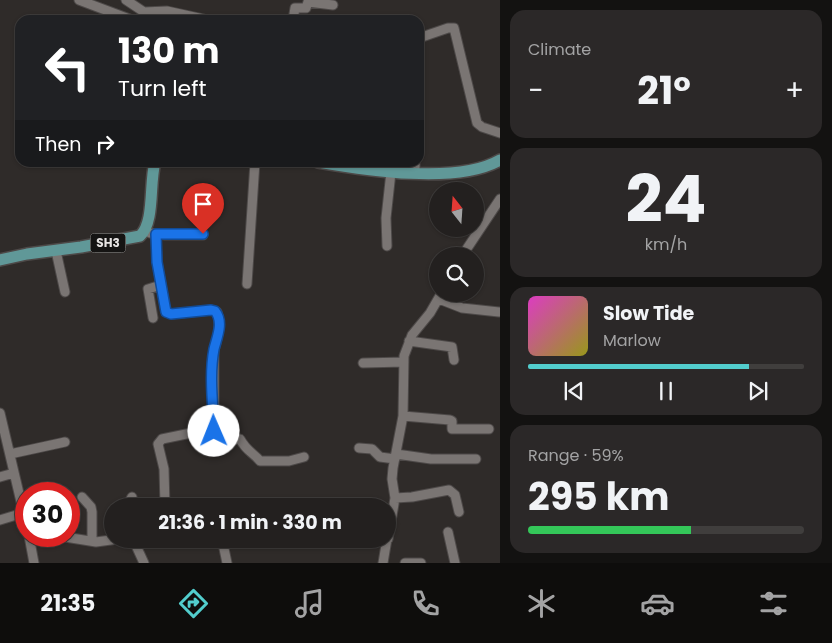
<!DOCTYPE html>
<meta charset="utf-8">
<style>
body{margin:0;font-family:Poppins,sans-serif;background:#2b2828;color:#f1f3f6;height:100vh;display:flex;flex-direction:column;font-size:19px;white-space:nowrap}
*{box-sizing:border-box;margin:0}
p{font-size:16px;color:#a3a3a4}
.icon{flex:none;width:28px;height:28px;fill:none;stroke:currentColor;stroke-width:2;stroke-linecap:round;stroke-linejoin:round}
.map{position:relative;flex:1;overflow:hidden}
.drawer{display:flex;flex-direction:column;gap:10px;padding:10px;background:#131211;width:332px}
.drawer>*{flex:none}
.hud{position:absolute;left:15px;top:15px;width:409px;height:152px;border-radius:15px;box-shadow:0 1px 4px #0004,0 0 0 1px #403e3d;background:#202124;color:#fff;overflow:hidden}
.needle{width:32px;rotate:343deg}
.tools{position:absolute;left:429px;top:182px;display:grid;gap:10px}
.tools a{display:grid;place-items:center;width:55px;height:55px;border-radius:50%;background:#23201f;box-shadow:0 1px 4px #0004,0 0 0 1px #403e3d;font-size:25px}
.speed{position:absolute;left:15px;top:482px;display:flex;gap:10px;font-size:25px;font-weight:700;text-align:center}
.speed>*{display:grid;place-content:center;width:65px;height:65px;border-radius:50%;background:#23201f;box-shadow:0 1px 4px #0004,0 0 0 1px #403e3d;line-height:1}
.speed .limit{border:8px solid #d22;background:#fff;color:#111}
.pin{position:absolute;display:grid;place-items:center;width:42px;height:42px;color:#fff;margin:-51px -21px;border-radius:50% 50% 50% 0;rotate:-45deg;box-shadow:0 0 5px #0007}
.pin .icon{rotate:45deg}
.me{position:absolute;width:55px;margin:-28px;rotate:359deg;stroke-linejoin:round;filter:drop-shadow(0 0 4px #0008)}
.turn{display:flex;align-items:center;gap:18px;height:105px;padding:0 20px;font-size:22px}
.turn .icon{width:65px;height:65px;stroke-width:2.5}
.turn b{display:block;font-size:35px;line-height:42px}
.then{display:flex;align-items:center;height:48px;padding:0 20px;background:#0003;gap:10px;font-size:19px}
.big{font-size:38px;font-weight:700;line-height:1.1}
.drawer .card{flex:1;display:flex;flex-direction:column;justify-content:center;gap:8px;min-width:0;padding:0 18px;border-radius:15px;background:#2b2828}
.drawer .dial{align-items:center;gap:0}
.dial b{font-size:65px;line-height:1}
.song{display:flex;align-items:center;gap:15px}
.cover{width:60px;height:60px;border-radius:8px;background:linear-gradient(135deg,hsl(310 70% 55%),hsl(60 70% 35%))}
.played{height:5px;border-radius:2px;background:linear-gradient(90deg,#52cdcd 80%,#403e3d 80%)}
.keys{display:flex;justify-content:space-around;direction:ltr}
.heat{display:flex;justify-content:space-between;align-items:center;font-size:28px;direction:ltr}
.charge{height:8px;border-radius:4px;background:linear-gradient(90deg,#34c759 59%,#403e3d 0)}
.trip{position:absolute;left:104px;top:498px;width:292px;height:50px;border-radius:25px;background:#23201f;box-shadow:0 1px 4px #0004,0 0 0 1px #403e3d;font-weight:700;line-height:50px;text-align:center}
.dock{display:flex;height:80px;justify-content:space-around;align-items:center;background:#0e0d0c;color:#a3a3a4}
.dock .icon{width:35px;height:35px}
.dock .active{color:#52cdcd}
.dock b{font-size:22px;color:#f1f3f6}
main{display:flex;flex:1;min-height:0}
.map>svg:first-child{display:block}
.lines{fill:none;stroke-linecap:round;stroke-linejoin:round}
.minor-casing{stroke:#4d4948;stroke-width:11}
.major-casing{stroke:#4d4948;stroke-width:14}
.minor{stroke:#7a7573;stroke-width:9}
.major{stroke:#609898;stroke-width:11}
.route-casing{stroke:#114b97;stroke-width:12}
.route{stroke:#1a73e8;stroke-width:9}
.labels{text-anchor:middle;stroke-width:5;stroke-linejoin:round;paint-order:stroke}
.shield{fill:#151413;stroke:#a8a6a5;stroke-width:1}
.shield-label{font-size:12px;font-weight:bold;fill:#e7e4e3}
</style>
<main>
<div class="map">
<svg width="500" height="563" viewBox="0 0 500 563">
<rect width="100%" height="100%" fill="#2f2b29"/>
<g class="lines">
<!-- minor casing -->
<g class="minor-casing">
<path id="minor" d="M 79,0 L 132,20
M 126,0 L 144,12 L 167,11 L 208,20
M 293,20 L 295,8 L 306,8 L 308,2 L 333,5
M 419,38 L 448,28 L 454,28 L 477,123 L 482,127 L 500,133
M 415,162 L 415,173
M 150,233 L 165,235 L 203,235
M 156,234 L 157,262 L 166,312 L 171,314 L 211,310 L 217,312 C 222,326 217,338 214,351 L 214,431
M 387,246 L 386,218 L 391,172
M 56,251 L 65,292
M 462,256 L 500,199
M 247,284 L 255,162
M 439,299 L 462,308 L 499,312
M 153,318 L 148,289 L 161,285
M 409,341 L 452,347 L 454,360
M 363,363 L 404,362
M 0,413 L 26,523
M 403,416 L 450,420 L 452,421 L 452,429 L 489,429
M 359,448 L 372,449 L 380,457 L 395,459
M 10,454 L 65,442
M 396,454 L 431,459 L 476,459
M 0,477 L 14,473
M 82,497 L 91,507 L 92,512 L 92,541
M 395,498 L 412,497 L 449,490 L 455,495 L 459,512
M 127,506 L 132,497
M 165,506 L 164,469 L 158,444 L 162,439 L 191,433 L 220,431 L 226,440 L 240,439 C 247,452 254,453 260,461 L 289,461 L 304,457
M 0,520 L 23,513
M 448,532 L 455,563
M 29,536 L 34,563
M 59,536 L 96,542 L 118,539
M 133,539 L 144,563
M 222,539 L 227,563
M 388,539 L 395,498 L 392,479 L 393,468 L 403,416 L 404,356 L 412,335 L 430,313 L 441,294
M 383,563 L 387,539
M 405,563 L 421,563"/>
</g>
<!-- major casing -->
<g class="major-casing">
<path id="major" d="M 318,162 C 365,170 457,185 500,160
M 0,260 L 27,254 L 81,247 L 140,236 C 155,222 149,184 155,162"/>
</g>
<!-- minor -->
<use href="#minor" class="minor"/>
<!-- major -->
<use href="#major" class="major"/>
</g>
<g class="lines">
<!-- route casing -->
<g class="route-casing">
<path id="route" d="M 203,234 L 156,234 L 157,262 L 166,312 L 171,314 L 211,310 L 215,311 C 224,322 217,337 214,349 C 209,375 213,405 214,431"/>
</g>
<!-- route -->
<use href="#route" class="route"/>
</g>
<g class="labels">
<!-- shield labels -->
<rect class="shield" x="90.5" y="233.5" width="35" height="19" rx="4"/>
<g class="shield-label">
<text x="108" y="247">SH3</text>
</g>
</g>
</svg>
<div class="tools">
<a><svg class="needle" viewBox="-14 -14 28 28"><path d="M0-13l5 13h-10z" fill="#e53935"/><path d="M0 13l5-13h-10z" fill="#a3a3a4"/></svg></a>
<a><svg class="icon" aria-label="search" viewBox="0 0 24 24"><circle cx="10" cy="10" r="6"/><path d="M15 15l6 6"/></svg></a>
</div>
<div class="speed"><div class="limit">30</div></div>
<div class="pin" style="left:203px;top:234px;background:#d93025"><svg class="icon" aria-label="arrive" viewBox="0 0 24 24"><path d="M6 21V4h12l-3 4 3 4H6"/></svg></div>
<svg class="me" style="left:214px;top:431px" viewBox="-20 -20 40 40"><circle r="19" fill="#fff"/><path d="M0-13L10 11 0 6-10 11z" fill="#1a73e8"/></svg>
<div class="trip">21:36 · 1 min · 330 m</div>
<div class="hud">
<div class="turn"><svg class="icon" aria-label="left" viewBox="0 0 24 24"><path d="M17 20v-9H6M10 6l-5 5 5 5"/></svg><div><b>130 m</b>Turn left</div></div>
<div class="then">Then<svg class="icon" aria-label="right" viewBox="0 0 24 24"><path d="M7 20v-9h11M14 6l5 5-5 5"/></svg></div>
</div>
</div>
<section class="drawer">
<div class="card"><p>Climate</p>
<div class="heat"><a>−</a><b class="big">21°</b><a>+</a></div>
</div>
<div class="card dial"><b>24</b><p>km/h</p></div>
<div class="card">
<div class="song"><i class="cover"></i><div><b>Slow Tide</b><p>Marlow</p></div></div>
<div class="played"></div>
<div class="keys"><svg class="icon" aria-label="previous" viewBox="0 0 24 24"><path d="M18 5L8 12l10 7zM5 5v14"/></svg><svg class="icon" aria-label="pause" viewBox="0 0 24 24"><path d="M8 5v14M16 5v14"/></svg><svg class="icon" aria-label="next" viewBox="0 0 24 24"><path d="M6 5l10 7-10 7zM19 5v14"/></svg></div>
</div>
<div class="card"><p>Range · 59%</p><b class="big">295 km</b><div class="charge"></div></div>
</section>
</main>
<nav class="dock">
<b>21:35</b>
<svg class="icon active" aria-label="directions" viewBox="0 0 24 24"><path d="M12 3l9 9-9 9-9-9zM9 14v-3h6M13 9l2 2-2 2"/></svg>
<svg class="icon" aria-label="music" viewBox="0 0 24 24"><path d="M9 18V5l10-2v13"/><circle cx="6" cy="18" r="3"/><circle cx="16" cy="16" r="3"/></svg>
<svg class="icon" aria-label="phone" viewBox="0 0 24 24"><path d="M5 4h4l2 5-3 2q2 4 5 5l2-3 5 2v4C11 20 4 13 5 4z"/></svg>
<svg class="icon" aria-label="climate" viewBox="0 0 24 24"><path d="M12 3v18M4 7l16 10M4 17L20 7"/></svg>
<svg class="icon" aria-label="car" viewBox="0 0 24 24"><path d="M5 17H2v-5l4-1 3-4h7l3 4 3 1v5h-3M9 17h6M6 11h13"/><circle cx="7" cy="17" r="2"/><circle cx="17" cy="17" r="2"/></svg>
<svg class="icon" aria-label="filters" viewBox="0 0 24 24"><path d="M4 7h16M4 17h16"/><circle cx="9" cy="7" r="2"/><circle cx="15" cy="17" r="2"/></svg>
</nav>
